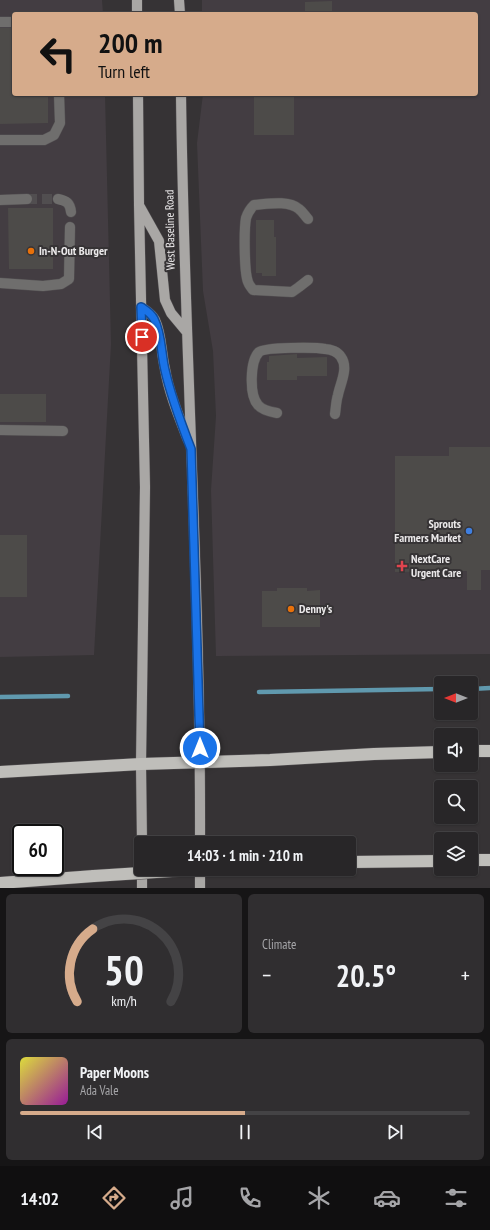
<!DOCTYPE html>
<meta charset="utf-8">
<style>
body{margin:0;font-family:"PT Sans Narrow",sans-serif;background:#302e30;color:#f1f3f6;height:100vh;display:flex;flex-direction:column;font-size:15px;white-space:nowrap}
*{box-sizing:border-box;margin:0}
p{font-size:13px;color:#a5a5a8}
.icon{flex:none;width:22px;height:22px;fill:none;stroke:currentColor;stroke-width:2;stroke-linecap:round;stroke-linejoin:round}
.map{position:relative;height:888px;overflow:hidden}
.side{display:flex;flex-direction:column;gap:6px;padding:6px;background:#161516;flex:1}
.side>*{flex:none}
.hud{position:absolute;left:12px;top:12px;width:466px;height:84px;border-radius:4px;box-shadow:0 1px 3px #0004,0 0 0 1px #444345;background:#d6ab8b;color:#111;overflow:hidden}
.needle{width:26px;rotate:270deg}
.fabs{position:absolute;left:434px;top:676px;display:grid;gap:8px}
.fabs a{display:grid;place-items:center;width:44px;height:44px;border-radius:4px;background:#282628;box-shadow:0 1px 3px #0004,0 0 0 1px #444345;font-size:20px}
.speed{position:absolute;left:12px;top:824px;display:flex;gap:8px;font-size:20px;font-weight:700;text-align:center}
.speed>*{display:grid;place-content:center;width:52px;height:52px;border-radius:50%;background:#282628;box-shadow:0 1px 3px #0004,0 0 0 1px #444345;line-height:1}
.speed .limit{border:2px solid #111;border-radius:6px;background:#fff;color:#111}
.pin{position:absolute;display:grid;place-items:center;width:34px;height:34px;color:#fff;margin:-17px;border:2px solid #fff;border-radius:50%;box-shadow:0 1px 4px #0007}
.me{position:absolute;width:44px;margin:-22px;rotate:0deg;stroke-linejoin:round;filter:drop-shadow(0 0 3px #0008)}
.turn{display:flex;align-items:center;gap:14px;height:84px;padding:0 20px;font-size:18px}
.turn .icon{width:52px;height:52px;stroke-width:2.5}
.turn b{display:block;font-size:28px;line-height:34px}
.big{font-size:30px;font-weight:700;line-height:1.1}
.side .card{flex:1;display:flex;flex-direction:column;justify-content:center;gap:6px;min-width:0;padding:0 14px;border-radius:6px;background:#302e30}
.side .dial{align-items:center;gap:0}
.dial svg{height:104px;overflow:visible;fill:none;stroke:#444345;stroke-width:7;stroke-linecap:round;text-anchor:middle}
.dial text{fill:#f1f3f6;stroke:none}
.song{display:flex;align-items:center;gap:12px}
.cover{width:48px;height:48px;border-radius:6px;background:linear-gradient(135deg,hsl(60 70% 55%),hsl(300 70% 35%))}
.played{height:4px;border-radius:2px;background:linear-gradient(90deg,#d6ab8b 50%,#444345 50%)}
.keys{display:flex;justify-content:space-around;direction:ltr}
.heat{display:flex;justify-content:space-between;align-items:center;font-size:22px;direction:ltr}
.side .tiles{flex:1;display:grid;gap:6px;grid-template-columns:1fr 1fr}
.card:last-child{grid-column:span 2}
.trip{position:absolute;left:134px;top:836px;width:222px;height:40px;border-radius:4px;background:#282628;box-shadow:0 1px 3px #0004,0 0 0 1px #444345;font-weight:700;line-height:40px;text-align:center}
.menu{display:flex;height:64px;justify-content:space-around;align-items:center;background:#100f10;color:#a5a5a8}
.menu .icon{width:28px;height:28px}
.menu .selected{color:#d6ab8b}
.menu b{font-size:18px;color:#f1f3f6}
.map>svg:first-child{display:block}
.built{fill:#433d42}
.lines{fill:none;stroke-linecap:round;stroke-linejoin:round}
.stream{stroke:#6099ae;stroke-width:4.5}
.building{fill:#4d4b49}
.minor-tunnel{stroke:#514e50;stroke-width:10;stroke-dasharray:10 5;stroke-linecap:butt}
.minor-casing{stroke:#535052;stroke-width:11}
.major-casing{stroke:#535052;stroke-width:11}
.highway-casing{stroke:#535052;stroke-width:13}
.minor{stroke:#6f6e6d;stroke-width:10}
.major{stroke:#a9a7a5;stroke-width:10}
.highway{stroke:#bfbeba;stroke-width:12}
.highway-bridge-casing{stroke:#535052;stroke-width:13;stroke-linecap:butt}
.highway-bridge{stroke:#bfbeba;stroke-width:12}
.route-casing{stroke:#114b97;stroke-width:10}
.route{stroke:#1a73e8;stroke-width:7}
.food-dot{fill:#e8710a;stroke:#363335;stroke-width:1.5}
.shop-dot{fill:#3f7fe0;stroke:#363335;stroke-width:1.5}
.health-dot{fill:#e0444e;stroke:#363335;stroke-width:1.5}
.labels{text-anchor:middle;stroke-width:4;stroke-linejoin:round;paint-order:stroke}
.street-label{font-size:12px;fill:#ebe9ea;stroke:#363335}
.poi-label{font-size:12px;font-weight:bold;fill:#ebe9ea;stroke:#363335;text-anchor:start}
</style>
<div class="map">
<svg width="490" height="888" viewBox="0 0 490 888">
<rect width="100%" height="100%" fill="#363335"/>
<!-- built -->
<path class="built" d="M 0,0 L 102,0 L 103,14 L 14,14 L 14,94 L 105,94 L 111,344 L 94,655 L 0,657 Z
M 202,0 L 490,0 L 490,654 L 216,656 L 211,490 L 216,416 L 213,351 L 203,291 L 197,143 L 203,94 L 476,94 L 476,14 L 202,14 Z"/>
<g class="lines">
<!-- stream -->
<path class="stream" d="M 471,689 L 490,688
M 259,692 L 441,689
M 0,697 L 68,696"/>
</g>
<!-- building -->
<path class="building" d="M 332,1 L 332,14 L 305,14 L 305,2 Z
M 0,28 L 14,28 L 14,94 L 48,94 L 48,123 L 0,124 Z
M 254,94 L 294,94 L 294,135 L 254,135 Z
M 8,208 L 53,208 L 53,269 L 9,269 Z
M 256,220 L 274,220 L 274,237 L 276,237 L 276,276 L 262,276 L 262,273 L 256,273 Z
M 297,354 L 297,358 L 327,357 L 327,376 L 297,376 L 297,380 L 267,380 L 267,362 L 269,362 L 269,356 Z
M 0,394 L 46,394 L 46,422 L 0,422 Z
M 449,447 L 490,447 L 490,570 L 481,570 L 481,590 L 467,590 L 467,571 L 395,572 L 395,456 L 449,456 Z
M 0,535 L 27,535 L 27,597 L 0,597 Z
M 277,588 L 307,588 L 307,591 L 320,590 L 320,627 L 262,627 L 262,591 L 277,591 Z"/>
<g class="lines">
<!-- minor-tunnel -->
<path class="minor-tunnel" d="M 27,199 L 58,199"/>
<!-- minor casing -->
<g class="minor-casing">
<path id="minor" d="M 0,22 L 14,22
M 0,140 L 44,140 L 54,135 L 60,123 L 59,94
M 58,199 C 67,201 70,203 71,212
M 0,200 L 27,199
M 308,219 C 305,216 303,212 299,209 C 288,200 268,204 254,205 C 250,209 248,212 246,218 C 244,229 244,272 248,282 C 249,285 251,287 253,290 L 292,292 L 299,287 L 308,280
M 0,283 L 43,286 L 61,284 L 69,279 L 70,227
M 277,413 C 271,412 262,410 258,405 C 249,395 250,361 259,352 C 265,347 316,347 325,349 C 331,349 338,352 341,357 C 349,368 340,384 338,395 C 336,401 336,407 335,414
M 0,430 L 63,431"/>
</g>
<!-- major casing -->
<g class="major-casing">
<path id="major" d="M 137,0 L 137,14
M 179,0 L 180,14
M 138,94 L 139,205 L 145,487 L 141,764 L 142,843
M 181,94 C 184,344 201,593 200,843
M 140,207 L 159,241 L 165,300 L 171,313 L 186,331
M 141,307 C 147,311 152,314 155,320 C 162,335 161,352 165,369 C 169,393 179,417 188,440
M 142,869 L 142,888
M 200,888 L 200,869"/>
</g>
<!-- highway casing -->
<g class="highway-casing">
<path id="highway" d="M 471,751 L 490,751
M 0,772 L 141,764 L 270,760 L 374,754 L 441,752
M 471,860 L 490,860
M 349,862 L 441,861
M 0,883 L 94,876"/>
</g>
<!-- minor -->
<use href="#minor" class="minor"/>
<!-- major -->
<use href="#major" class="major"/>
<!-- highway -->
<use href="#highway" class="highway"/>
<!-- highway-bridge casing -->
<g class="highway-bridge-casing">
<path id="highway-bridge" d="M 94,876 L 203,869"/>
</g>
<!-- highway-bridge -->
<use href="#highway-bridge" class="highway-bridge"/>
</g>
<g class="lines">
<!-- route casing -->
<g class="route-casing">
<path id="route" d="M 142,337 L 141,307 C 147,311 151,313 154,319 C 162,335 161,354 165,370 C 171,397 181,423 191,449 L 200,748"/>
</g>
<!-- route -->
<use href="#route" class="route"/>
</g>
<!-- markers -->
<g class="food-dot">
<circle cx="31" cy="251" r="4"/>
<circle cx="291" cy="609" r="4"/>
</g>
<circle class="shop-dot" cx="469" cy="531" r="4"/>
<path class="health-dot" d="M400 560h4v4h4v4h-4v4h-4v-4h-4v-4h4z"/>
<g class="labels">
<!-- street labels -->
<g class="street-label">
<text transform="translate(170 230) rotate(-91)" y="4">West Baseline Road</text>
</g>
<!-- poi labels -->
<g class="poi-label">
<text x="39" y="255">In-N-Out Burger</text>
<text x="461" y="528" text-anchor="end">Sprouts<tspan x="461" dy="14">Farmers Market</tspan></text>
<text x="411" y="563">NextCare<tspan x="411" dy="14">Urgent Care</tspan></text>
<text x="299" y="613">Denny's</text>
</g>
</g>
</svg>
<div class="fabs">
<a><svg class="needle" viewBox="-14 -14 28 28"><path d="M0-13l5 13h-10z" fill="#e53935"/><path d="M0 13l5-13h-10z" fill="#a5a5a8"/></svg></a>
<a><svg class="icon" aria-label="sound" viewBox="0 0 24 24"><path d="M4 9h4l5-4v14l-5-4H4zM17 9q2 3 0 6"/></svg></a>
<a><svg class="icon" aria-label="search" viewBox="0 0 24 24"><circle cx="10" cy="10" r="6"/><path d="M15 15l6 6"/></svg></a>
<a><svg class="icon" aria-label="layers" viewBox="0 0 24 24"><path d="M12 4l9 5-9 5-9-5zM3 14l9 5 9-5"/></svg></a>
</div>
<div class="speed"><div class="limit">60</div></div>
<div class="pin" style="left:142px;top:337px;background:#d93025"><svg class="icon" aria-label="arrive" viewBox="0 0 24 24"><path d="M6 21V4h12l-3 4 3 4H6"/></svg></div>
<svg class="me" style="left:200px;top:748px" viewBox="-20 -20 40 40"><circle r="17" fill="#1a73e8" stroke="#fff" stroke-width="3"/><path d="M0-11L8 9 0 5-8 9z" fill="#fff"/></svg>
<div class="trip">14:03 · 1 min · 210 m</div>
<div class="hud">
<div class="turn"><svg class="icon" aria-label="left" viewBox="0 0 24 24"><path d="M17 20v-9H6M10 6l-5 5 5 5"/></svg><div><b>200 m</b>Turn left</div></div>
</div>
</div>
<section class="side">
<div class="tiles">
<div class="card dial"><svg viewBox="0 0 100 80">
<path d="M14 69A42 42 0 1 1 86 69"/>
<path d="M14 69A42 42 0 0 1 26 13" stroke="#d6ab8b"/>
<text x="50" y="56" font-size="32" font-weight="700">50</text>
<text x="50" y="72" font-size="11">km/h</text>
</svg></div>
<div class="card"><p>Climate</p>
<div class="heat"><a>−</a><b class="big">20.5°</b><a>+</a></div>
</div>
<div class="card">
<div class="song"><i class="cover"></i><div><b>Paper Moons</b><p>Ada Vale</p></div></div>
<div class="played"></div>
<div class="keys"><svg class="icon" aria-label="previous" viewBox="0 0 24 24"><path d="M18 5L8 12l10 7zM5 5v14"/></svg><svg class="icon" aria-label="pause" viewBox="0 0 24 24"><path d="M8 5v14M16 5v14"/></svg><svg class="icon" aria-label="next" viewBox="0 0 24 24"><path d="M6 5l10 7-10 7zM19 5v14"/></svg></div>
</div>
</div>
</section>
<nav class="menu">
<b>14:02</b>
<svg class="icon selected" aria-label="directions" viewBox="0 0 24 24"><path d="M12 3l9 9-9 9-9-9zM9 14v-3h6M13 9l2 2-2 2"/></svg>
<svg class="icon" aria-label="music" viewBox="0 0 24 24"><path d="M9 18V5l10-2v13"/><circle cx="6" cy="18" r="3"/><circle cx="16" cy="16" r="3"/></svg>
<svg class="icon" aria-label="phone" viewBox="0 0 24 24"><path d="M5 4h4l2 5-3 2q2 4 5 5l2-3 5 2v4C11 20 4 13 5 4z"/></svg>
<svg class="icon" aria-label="climate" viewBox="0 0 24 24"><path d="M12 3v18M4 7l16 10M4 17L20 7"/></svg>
<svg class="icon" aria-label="car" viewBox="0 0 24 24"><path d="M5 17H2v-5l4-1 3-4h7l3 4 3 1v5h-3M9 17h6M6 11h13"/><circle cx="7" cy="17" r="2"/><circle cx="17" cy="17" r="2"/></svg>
<svg class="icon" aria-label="filters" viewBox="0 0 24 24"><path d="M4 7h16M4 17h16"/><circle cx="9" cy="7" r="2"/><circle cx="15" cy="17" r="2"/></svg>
</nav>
